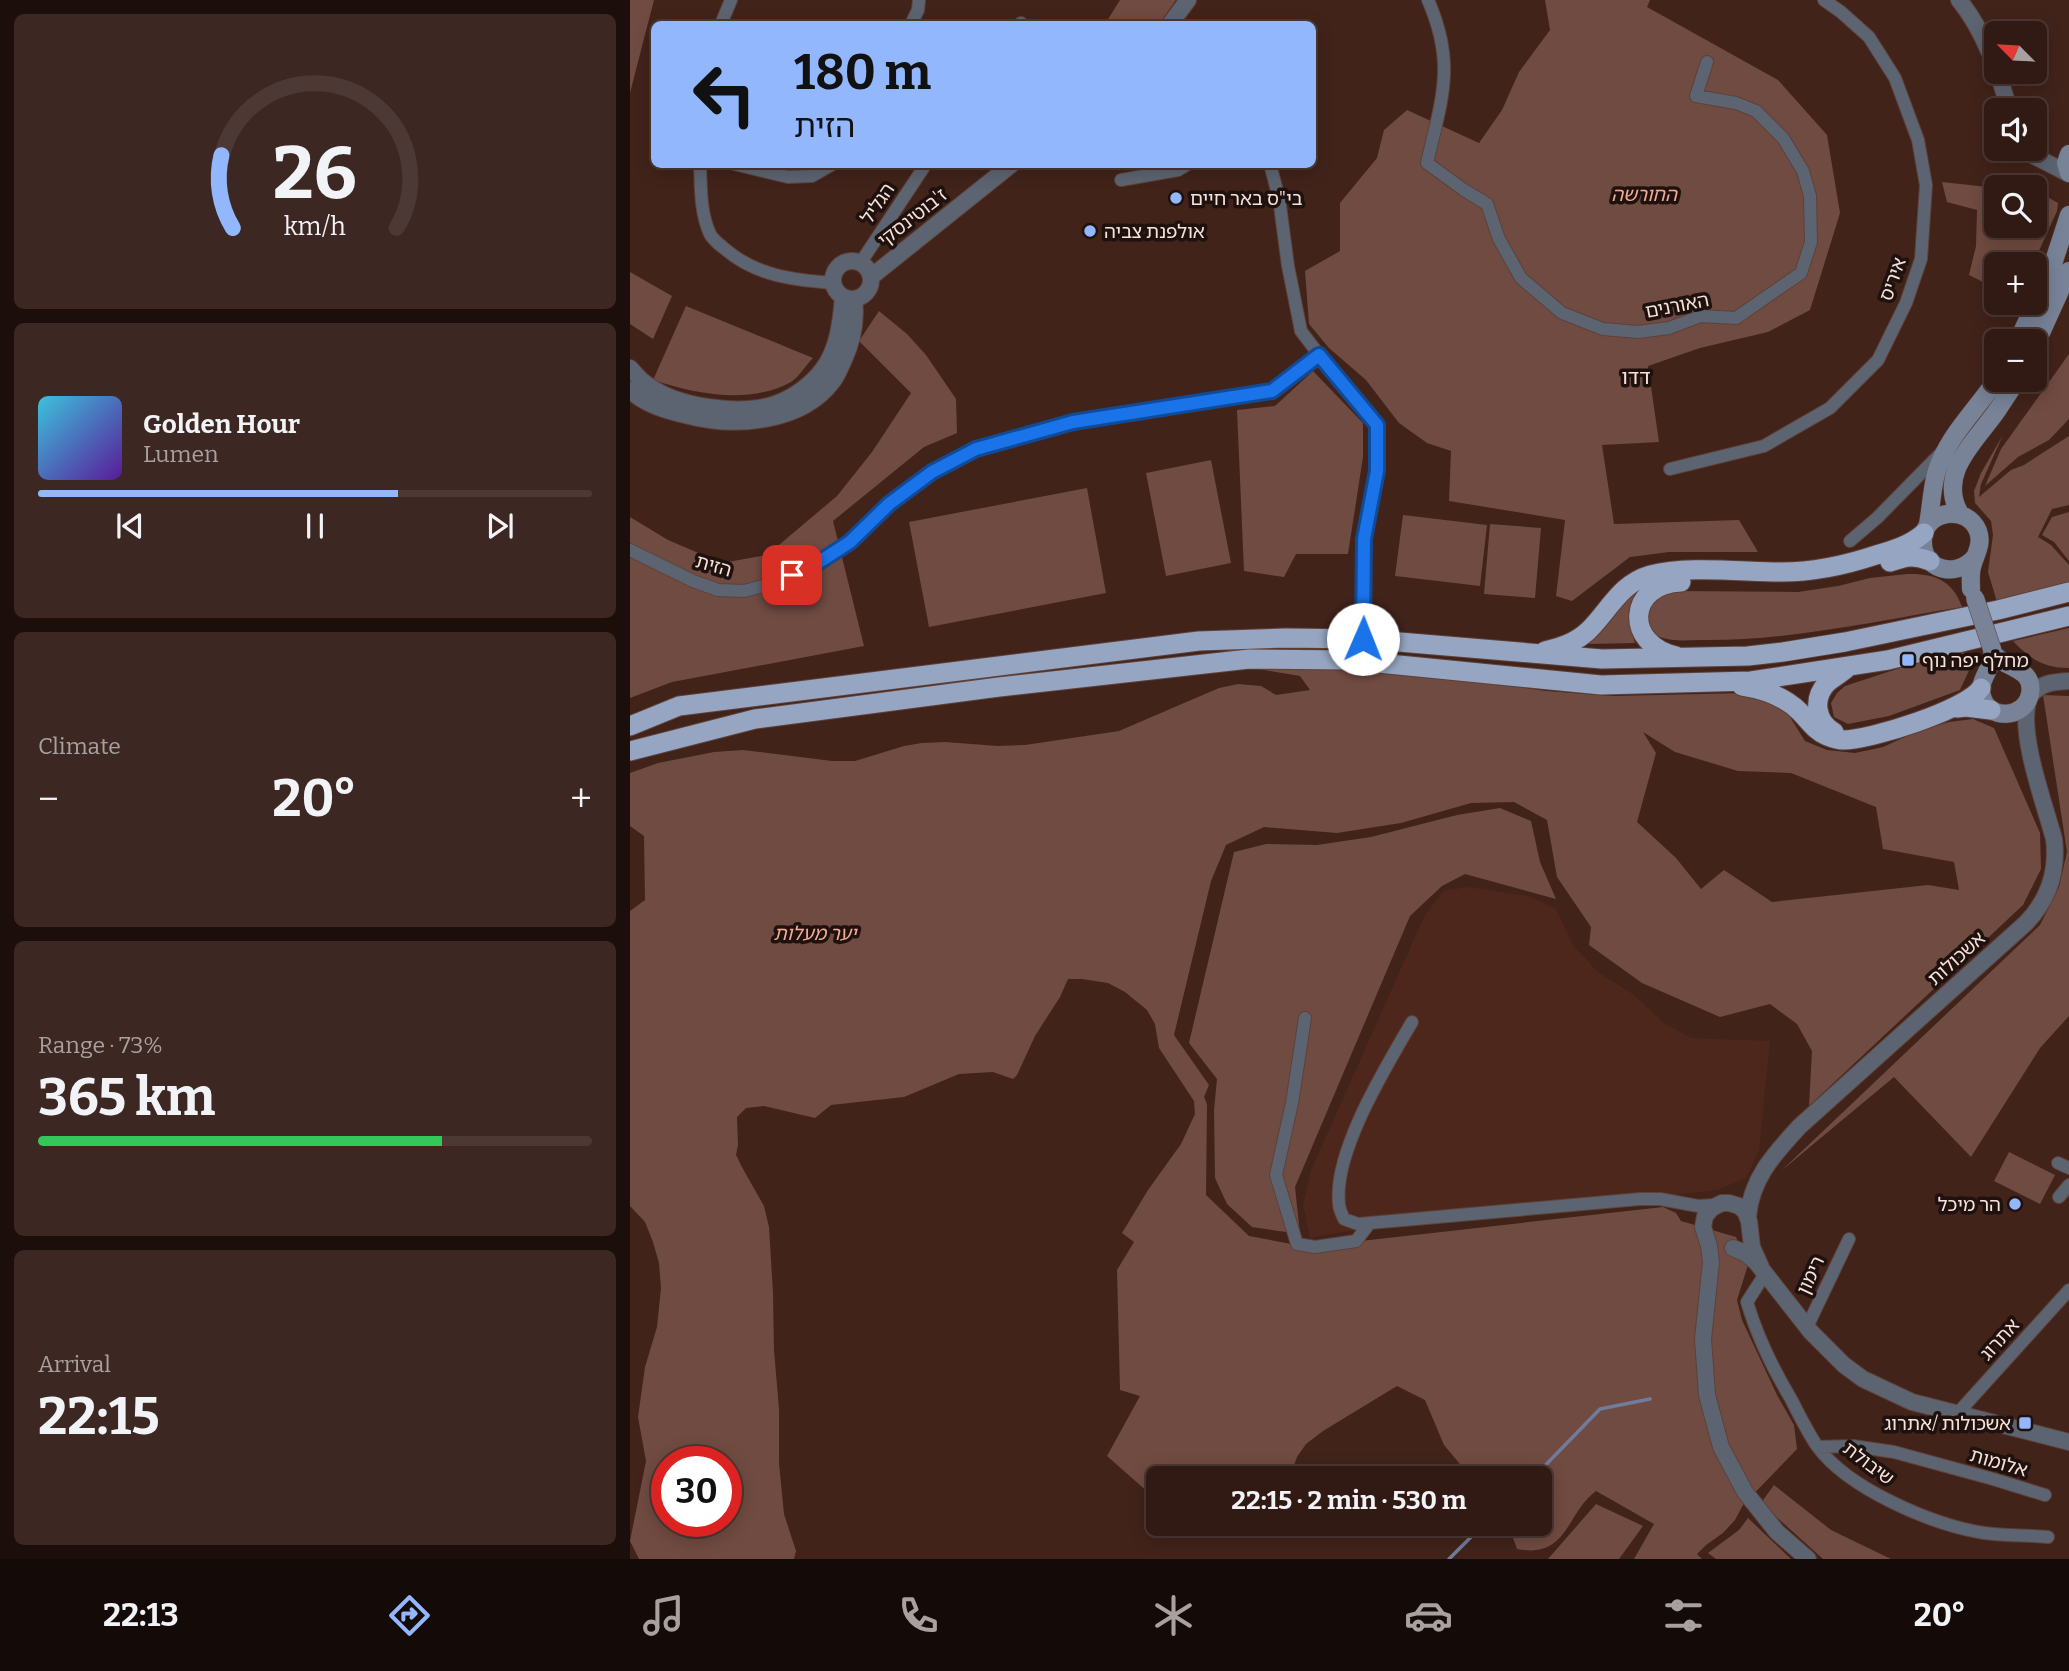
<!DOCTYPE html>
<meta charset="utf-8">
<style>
body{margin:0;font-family:Bitter,"Noto Sans Hebrew",serif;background:#3d2722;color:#f1f3f6;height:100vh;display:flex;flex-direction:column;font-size:26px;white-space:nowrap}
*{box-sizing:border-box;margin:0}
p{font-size:23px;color:#a8a1a0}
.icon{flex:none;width:38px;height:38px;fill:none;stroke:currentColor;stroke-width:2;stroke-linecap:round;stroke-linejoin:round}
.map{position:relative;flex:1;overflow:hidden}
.side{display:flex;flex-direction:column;gap:14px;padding:14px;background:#1b0e0b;width:630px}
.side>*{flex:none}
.guide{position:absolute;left:21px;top:21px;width:665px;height:147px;border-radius:10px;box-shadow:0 4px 18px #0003,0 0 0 2px #4c3834;background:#93b7fd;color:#111;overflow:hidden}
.needle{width:46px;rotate:294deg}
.buttons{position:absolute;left:1354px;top:21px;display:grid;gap:14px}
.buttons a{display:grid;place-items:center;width:63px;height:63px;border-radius:10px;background:#311a14;box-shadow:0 4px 18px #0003,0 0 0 2px #4c3834;font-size:35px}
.speed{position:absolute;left:21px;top:1446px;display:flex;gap:14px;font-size:35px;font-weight:700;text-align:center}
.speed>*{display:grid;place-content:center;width:91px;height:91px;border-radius:50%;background:#311a14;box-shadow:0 4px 18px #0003,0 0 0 2px #4c3834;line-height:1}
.speed .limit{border:10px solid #d22;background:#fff;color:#111}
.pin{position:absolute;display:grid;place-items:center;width:60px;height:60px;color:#fff;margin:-30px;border-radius:14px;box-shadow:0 4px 10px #0006}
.me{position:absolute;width:77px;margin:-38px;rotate:1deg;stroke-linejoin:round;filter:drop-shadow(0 0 5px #0008)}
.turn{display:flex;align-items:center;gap:24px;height:147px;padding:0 28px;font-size:32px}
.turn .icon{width:91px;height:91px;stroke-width:2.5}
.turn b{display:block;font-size:49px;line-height:60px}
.big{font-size:52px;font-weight:700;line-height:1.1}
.side .card{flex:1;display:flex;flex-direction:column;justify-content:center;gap:10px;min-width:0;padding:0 24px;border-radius:10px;background:#3d2722}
.side .dial{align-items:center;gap:0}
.dial svg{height:182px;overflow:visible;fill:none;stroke:#4c3834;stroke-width:7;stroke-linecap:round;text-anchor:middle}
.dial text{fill:#f1f3f6;stroke:none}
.song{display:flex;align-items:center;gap:21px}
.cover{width:84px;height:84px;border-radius:10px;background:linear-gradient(135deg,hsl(190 70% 55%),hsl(270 70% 35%))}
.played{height:7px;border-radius:4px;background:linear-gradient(90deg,#93b7fd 65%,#4c3834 65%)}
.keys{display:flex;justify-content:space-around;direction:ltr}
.heat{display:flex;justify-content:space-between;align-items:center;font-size:38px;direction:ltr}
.charge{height:10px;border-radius:5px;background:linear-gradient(90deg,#34c759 73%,#4c3834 0)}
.trip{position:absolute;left:516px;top:1466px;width:406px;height:70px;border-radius:10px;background:#311a14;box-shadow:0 4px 18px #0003,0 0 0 2px #4c3834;font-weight:700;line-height:70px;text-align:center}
.menu{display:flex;height:112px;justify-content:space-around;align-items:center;background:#140a08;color:#a8a1a0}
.menu .icon{width:49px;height:49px}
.menu .current{color:#93b7fd}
.menu b{font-size:32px;color:#f1f3f6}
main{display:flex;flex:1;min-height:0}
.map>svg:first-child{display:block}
.built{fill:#4d271c}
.green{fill:#704b41;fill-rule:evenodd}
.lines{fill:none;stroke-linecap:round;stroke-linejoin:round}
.stream{stroke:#717b9b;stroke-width:3.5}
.minor-casing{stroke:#5e4139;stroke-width:14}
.tertiary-casing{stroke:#5e4139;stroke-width:18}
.secondary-casing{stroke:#5e4139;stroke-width:19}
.trunk-casing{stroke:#5e4139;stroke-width:21}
.minor{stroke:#5d6471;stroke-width:12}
.tertiary{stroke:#5d6471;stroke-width:16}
.secondary{stroke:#788398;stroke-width:18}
.trunk{stroke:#96a6c2;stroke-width:19}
.secondary-bridge-casing{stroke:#5e4139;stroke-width:19;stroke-linecap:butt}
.secondary-bridge{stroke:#788398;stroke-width:18}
.route-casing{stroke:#114b97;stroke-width:18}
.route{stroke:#1a73e8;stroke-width:12}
.poi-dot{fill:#93b7fd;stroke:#1f110d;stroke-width:2.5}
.labels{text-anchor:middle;stroke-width:7;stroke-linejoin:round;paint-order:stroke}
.park-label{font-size:19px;font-style:italic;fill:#f4aa95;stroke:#1f110d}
.poi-label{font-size:19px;fill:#f6e1db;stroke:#1f110d;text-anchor:start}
.street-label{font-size:19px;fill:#f6e1db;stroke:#1f110d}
.neighbourhood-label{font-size:21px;fill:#f6e1db;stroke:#1f110d}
</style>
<main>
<section class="side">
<div class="card dial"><svg viewBox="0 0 100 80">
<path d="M14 69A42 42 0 1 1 86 69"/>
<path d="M14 69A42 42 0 0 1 9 37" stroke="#93b7fd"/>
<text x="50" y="56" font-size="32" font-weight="700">26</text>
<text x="50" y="72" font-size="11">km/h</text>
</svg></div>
<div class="card">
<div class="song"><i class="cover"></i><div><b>Golden Hour</b><p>Lumen</p></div></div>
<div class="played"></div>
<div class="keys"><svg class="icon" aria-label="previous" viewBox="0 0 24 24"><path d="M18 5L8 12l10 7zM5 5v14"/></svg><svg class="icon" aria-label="pause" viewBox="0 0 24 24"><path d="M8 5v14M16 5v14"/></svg><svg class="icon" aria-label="next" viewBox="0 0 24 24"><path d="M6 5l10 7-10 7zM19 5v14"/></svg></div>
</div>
<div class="card"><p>Climate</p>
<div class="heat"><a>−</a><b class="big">20°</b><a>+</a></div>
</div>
<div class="card"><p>Range · 73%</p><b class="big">365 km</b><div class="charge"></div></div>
<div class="card"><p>Arrival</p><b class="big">22:15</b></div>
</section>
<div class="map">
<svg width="1439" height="1559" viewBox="0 0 1439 1559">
<rect width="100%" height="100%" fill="#41231a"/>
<!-- built -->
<path class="built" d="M 838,887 L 898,896 L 926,909 L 942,944 L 968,972 L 1004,995 L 1034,1023 L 1061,1038 L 1140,1041 L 1129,1151 L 1116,1178 L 1088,1190 L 712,1232 L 680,1238 L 673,1205 L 681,1170 L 794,917 L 813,891 Z"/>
<!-- green -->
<path class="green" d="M 0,0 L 24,0 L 0,93 Z
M 490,0 L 546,0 L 529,24 L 475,24 Z
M 915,0 L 1020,0 L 1017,7 L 1148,80 L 1197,135 L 1210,213 L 1180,310 L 1138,332 L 1070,348 L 1018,366 L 1029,442 L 972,445 L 984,524 L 1109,520 L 1128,552 L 1039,552 L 1000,557 L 942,601 L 926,596 L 935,520 L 819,501 L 821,451 L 797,443 L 769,423 L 736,380 L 699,348 L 679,324 L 675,271 L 710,251 L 710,203 L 747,158 L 754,130 L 777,110 L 849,143 L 872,110 L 889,72 L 920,30 Z
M 1312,182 L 1367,188 L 1367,226 L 1405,226 L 1405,190 L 1428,203 L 1427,211 L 1403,264 L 1367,264 L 1367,289 L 1339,275 L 1346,246 L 1347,210 L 1317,202 Z
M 0,272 L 42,296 L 23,339 L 0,324 Z
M 56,306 L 183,358 C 176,365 169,377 161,382 C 119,405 66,394 23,380 Z
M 249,311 L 277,334 L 296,355 L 326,399 L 327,433 L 294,447 L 203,521 L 234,646 L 42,682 L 0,698 L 0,517 L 38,540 L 92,563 L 137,555 L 207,496 L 242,452 L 281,393 L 229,341 Z
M 1439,354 L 1439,419 L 1419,440 L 1388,457 L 1355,486 L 1371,449 Z
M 683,371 L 733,423 L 733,457 L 718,554 L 666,554 L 654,577 L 614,571 L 607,410 L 645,406 Z
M 1373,435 L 1351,484 L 1349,497 L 1381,470 L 1394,465 L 1439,436 L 1439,505 L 1422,509 L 1408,537 L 1421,545 L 1439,565 L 1439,582 L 1367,602 L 1358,572 L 1363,535 L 1361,521 L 1345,503 L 1344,491 L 1351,473 Z
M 581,460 L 601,563 L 536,576 L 516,473 Z
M 457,488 L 476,593 L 299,627 L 279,522 Z
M 1439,512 L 1439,561 L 1424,542 L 1412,535 L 1422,517 Z
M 773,515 L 857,525 L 850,586 L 765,576 Z
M 860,524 L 911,528 L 905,598 L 854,594 Z
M 1277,574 C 1303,573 1323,580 1332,607 C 1246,621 1159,641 1072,640 C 1059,640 1043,642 1030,637 C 1021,633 1017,625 1018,615 C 1019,601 1032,596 1043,591 L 1168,592 L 1208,586 L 1240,578 Z
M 1011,585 C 997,608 998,618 1005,643 L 959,644 L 980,619 Z
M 1439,628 L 1439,668 C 1414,668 1400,659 1383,641 Z
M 1328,652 L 1340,653 L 1341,666 L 1330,690 L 1259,716 L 1218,724 L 1204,717 L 1201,703 L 1207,693 L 1215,686 L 1276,666 Z
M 616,667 L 773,670 L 916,691 L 983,696 L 1117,693 L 1153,706 L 1175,741 L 1197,750 L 1225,753 L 1253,747 L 1288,731 L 1319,722 L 1343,719 L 1364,728 L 1410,833 L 1411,869 L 1393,905 L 1179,1106 L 1182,1051 L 1167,1024 L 1140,1004 L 1090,1017 L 1012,983 L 959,945 L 961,927 L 927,877 L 917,820 L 884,802 L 841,803 L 771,823 L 707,833 L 634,827 L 596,845 L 581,881 L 544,1035 L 579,1085 L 574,1097 L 577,1104 L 576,1195 L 619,1236 L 677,1247 L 1033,1207 L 1046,1213 L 1051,1221 L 1106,1237 L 1118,1265 L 1107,1300 L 1112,1320 L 1147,1395 L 1164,1425 L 1167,1449 L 1113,1505 L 1105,1520 L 1093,1533 L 1076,1545 L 1067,1554 L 1072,1559 L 1004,1559 L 1024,1524 L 966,1491 C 936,1513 938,1559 887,1549 L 881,1532 L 883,1524 L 910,1524 L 910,1479 L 902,1479 L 902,1475 L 891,1479 L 850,1479 L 834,1469 L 814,1445 L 795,1400 L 767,1386 L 693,1431 L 676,1444 L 667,1457 L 659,1479 L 528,1479 L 528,1501 L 477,1456 L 510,1396 L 490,1390 L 487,1270 L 504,1242 L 492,1233 L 518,1190 L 551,1144 L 565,1114 L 564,1101 L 529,1048 L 525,1024 L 517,1010 L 495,992 L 478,983 L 452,979 L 438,979 L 430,997 L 405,1036 L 387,1075 L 383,1079 L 363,1072 L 329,1074 L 274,1097 L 201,1105 L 185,1118 L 134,1106 L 116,1108 L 107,1117 L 108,1145 L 106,1155 L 113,1169 L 134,1206 L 139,1227 L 143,1293 L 144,1350 L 149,1409 L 149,1463 L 154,1514 L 166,1551 L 164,1559 L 9,1559 L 0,1541 L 16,1461 L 8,1417 L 15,1367 L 27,1327 L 31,1288 L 29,1263 L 23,1242 L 15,1222 L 0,1206 L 0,911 L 15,900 L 14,836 L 0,826 L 0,773 L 28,763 L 84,752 L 113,750 L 202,761 L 225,761 L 274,746 L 292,743 L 315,742 L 368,746 L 395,745 L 489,731 L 589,688 L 608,684 L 631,686 L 646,695 L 680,690 L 670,676 ZM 1013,732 L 1045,752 L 1108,771 L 1161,773 L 1246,807 L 1253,849 L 1324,862 L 1329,890 L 1298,885 L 1142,902 L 1094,870 L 1071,889 L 1046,858 L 1007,822 L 1026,753 ZM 37,1461 L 96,1461 L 96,1521 L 37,1521 Z
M 1413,695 L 1439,696 L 1439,1016 L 1410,1048 L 1341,1157 L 1264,1077 L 1151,1171 L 1410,925 L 1429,887 L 1437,852 Z
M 870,808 L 901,821 L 910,862 L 926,899 L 835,874 L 812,886 L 780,916 L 665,1187 L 670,1234 L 622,1227 L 597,1204 L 585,1178 L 584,1110 L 587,1079 L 559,1043 L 604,852 L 636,844 L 687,845 L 741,837 L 827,815 Z
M 1379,1152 L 1425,1175 L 1410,1204 L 1364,1181 Z
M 1144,1485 L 1201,1530 L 1261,1559 L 1193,1559 L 1131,1503 Z
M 966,1504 L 1013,1526 L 989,1559 L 918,1559 Z
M 1118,1518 L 1161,1559 L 1086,1559 L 1078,1553 L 1109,1530 Z"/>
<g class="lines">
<!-- stream -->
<path class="stream" d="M 902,1479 L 970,1409 L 1020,1399
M 819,1559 L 854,1524"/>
<!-- minor casing -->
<g class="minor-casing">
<path id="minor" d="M 798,0 C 826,64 812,98 797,163 L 834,190 L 857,204 L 869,239 L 891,278 L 932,313 L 973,329 L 1008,332 L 1039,328 L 1071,316 L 1106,318 L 1171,273 L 1181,242 L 1180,196 L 1173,171 L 1153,138 L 1126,111 L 1106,103 L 1066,96 L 1077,62
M 91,24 L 101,0
M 281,24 L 288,10 L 289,0
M 390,24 L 391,23
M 70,164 C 71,188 70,212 80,234 C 83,240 90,245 95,249 C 126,276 164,280 203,283
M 104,164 L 158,177 L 182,176 L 203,164
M 640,164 L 649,198 L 658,266 L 671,331 L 711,384 L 747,426 L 747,471 L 735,539 L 733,639
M 491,180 L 548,170 L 558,164
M 231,262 L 296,164
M 1040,469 L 1134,446 L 1200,408 L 1248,360 L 1276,303 L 1291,259 L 1296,185 L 1288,140 L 1265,78 L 1239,37 L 1211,12 L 1194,0
M 1220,541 L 1247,518 L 1311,453
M 0,550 L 63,581 L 88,590 L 114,591 L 141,584 L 183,566 L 220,542 L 259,504 L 302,472 L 346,449 L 444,422 L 642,392 L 689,355
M 675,1018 L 662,1103 L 646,1175 L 667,1244 L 685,1247 L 726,1241 L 739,1224
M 782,1022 C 756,1067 703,1152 709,1204 C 709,1209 712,1214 714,1219 L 728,1224 L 1010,1199 L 1030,1199 L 1068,1206 L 1085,1205
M 1428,1163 L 1439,1168
M 1429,1197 L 1439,1185
M 1135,1274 L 1117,1302 C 1127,1336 1143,1369 1161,1399 C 1169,1415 1177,1431 1187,1446 C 1218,1489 1303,1525 1354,1533 C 1375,1536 1397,1535 1418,1537
M 1177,1327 L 1219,1239
M 1327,1414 L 1439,1290
M 1188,1447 L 1223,1446 L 1264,1452 L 1363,1479 L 1415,1495"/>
</g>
<!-- tertiary casing -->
<g class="tertiary-casing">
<path id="tertiary" d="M 1329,0 C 1353,29 1370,75 1379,110
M 540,24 L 558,0
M 1395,149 L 1404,156 L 1439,174
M203 280a19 19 0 1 1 38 0a19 19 0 1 1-38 0Z
M 241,277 L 382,164
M 0,368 C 5,373 9,379 15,383 C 45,407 109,416 145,404 C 163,398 181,385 193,369 C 208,349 211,321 213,297
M 0,390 C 15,405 38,411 59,416 C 105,428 172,423 203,381 C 207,376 210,368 213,362 C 223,341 227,322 224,299
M 1399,697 C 1410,683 1422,682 1439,681
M 1118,1217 C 1121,1178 1145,1153 1170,1126 L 1396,923 C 1419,899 1428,872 1424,839 C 1414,802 1389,736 1398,701
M 1103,1248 L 1115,1253 L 1126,1262 L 1181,1332 L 1214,1365 L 1233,1379 L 1282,1402 L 1439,1442
M 1131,1267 L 1122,1247 L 1119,1221 L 1115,1211 L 1109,1206 L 1099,1203 L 1092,1203 L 1082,1208 L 1075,1216 L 1073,1227 L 1079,1246 L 1081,1262 L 1073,1339 L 1077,1395 L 1091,1447 L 1115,1492 L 1147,1532 L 1178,1559"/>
</g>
<!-- secondary casing -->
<g class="secondary-casing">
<path id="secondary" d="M 1439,154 L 1436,163 L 1439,173
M 1388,341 L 1422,267 L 1439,215
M 1405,346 L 1439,271
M 1330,514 C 1307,474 1344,443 1366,412 C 1373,402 1380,391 1387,380
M 1298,524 C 1302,503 1302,479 1311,460 C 1324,430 1349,406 1367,379
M 1341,589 C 1341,582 1340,574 1342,567 C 1345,554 1353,545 1348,531 C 1337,504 1295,510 1293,539 C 1291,571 1327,579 1345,557
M 1362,649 C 1365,668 1347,679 1352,696 C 1358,721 1395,719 1400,694 C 1405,667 1374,669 1363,653"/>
</g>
<!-- trunk casing -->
<g class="trunk-casing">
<path id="trunk" d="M 1260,562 C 1278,556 1283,555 1300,561
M 915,651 C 931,647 945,643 958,631 C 979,611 989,584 1020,575 C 1056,565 1114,572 1152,572 C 1184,572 1216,565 1246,555 C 1264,550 1280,545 1294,533
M 1046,656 C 994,644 997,584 1051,582
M 1112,686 C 1132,689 1155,697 1170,712 C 1179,721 1185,731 1197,736 C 1202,738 1207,740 1213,740 C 1240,740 1336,710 1351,688
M 1327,708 L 1336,707 L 1361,710
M 0,726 L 49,706 L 569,641 L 656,638 L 733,639 L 972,659 L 1118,656 L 1153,652 L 1215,642 L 1368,610 L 1439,592
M 1204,732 C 1186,722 1182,699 1197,683 C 1203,678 1210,674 1216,669
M 0,751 L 125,719 L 369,687 L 619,659 L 718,660 L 971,685 L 1121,681 L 1258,660 L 1439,616"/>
</g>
<!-- minor -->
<use href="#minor" class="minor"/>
<!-- tertiary -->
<use href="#tertiary" class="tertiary"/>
<!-- secondary -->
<use href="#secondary" class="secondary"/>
<!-- trunk -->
<use href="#trunk" class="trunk"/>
<!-- secondary-bridge casing -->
<g class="secondary-bridge-casing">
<path id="secondary-bridge" d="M 1345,598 L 1362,649"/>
</g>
<!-- secondary-bridge -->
<use href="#secondary-bridge" class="secondary-bridge"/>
</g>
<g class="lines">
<!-- route casing -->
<g class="route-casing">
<path id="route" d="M 162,575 L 183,566 L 220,542 L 259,504 L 302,472 L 346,449 L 443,422 L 642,391 L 689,355 L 747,425 L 747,471 L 734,539 L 733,639"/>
</g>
<!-- route -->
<use href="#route" class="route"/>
</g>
<!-- markers -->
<g class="poi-dot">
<circle cx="546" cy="198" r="7"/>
<circle cx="460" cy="231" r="7"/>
<rect x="1271" y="653" width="14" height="14" rx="3.5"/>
<circle cx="1385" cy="1204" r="7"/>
<rect x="1388" y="1416" width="14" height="14" rx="3.5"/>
</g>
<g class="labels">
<!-- park labels -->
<g class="park-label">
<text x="1014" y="201">החורשה</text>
<text x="185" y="940">יער מעלות</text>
</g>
<!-- poi labels -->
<g class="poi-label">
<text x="560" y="205">בי"ס באר חיים</text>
<text x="474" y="238">אולפנת צביה</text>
<text x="1292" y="667">מחלף יפה נוף</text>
<text x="1371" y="1211" text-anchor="end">הר מיכל</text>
<text x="1381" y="1430" text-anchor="end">אשכולות /אתרוג</text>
</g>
<!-- street labels -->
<g class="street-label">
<text transform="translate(247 203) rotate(-56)" y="7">הגליל</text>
<text transform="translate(282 217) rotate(-38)" y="7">ז'בוטינסקי</text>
<text transform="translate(1262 279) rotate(-70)" y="7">איריס</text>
<text transform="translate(1047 305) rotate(-11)" y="7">האורנים</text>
<text transform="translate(84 565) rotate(16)" y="7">הזית</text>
<text transform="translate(1326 958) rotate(-42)" y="7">אשכולות</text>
<text transform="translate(1180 1275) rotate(-65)" y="7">רימון</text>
<text transform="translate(1369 1339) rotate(-48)" y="7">אתרוג</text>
<text transform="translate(1369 1462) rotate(16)" y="7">אלומות</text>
<text transform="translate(1239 1463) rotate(37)" y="7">שיבולת</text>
</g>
<!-- neighbourhood labels -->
<g class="neighbourhood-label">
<text x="1006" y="384">דדו</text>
</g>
</g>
</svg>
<div class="buttons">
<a><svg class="needle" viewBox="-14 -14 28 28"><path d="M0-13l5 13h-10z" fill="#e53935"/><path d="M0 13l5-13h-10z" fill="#a8a1a0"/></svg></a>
<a><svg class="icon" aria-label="sound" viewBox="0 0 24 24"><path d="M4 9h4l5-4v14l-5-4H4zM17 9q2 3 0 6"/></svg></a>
<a><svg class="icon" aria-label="search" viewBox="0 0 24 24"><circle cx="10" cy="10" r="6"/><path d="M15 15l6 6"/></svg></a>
<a>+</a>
<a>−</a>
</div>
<div class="speed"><div class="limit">30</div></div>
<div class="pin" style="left:162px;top:575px;background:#d93025"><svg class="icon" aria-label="arrive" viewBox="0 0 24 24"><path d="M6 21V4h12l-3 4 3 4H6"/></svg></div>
<svg class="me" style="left:733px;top:639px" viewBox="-20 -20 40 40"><circle r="19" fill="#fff"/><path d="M0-13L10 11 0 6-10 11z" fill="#1a73e8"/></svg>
<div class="trip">22:15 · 2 min · 530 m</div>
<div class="guide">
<div class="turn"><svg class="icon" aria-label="left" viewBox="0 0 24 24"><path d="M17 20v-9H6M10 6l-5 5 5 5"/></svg><div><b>180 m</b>הזית</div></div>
</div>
</div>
</main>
<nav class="menu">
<b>22:13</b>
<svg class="icon current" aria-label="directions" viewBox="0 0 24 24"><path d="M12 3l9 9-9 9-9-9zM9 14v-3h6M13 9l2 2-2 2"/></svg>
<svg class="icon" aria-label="music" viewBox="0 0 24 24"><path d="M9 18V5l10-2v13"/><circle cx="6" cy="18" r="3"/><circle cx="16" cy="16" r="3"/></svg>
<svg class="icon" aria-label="phone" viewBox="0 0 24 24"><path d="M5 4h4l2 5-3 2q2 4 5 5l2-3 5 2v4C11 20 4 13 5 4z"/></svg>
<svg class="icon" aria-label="climate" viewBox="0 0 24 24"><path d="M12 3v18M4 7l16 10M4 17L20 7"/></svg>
<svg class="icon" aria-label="car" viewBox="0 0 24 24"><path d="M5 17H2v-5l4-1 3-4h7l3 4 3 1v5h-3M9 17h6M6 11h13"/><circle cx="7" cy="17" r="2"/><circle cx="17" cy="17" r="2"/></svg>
<svg class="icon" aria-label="filters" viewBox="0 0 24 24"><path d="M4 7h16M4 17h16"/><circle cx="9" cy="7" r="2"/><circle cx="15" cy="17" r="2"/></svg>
<b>20°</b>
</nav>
